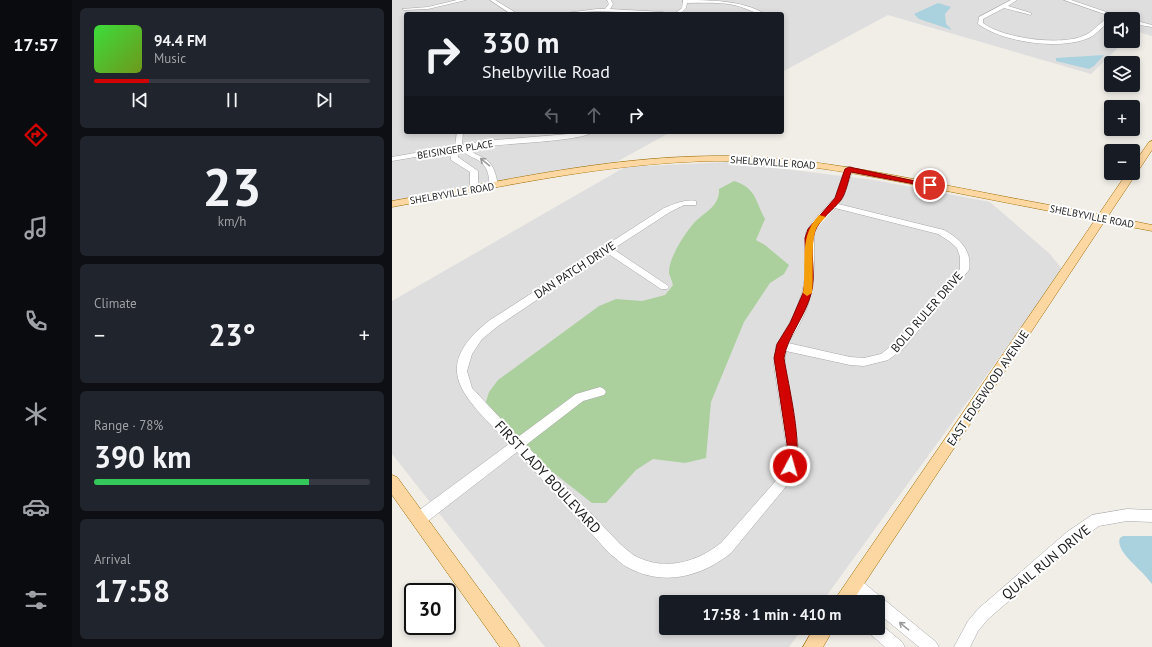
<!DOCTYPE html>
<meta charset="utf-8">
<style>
body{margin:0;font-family:"PT Sans",sans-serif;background:#20242c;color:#f1f3f6;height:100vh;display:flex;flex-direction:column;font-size:15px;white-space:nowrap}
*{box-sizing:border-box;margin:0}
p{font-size:13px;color:#9ea1a6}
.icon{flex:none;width:22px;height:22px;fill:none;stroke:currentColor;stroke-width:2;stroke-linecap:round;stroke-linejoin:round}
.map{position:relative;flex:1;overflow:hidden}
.sheet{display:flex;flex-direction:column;gap:8px;padding:8px;background:#0d0f14;width:320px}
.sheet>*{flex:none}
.top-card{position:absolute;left:12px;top:12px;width:380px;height:122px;border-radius:4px;box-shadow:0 2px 6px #0003;background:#171b24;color:#f1f3f6;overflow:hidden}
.tools{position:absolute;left:712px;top:12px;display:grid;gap:8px}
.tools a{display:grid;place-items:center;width:36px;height:36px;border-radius:4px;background:#171b24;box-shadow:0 2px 6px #0003;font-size:20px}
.speed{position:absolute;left:12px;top:583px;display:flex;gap:8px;font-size:20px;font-weight:700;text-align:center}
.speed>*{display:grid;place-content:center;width:52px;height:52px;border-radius:50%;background:#171b24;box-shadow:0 2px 6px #0003;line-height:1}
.speed .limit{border:2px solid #111;border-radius:6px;background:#fff;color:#111}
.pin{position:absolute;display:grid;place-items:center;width:34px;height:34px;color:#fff;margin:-17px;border:2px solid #fff;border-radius:50%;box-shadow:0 1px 4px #0007}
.me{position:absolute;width:44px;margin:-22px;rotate:6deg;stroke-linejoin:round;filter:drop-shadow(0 0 3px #0008)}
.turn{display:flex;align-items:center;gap:14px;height:84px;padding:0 12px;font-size:18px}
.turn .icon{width:52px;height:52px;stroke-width:2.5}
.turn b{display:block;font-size:28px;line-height:34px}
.lanes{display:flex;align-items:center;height:38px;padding:0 12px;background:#0003;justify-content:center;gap:20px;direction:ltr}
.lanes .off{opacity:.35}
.big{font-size:30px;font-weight:700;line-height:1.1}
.sheet .card{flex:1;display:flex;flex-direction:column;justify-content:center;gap:6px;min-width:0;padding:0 14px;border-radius:6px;background:#20242c}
.sheet .dial{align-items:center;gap:0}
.dial b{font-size:52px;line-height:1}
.song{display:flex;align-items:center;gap:12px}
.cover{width:48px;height:48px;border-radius:6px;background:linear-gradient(135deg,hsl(120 70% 55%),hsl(80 70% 35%))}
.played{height:4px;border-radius:2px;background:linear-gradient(90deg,#d10401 20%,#363941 20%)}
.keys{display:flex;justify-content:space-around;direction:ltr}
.heat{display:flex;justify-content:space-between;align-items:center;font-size:22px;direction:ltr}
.charge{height:6px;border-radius:3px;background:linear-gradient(90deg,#34c759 78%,#363941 0)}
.trip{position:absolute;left:267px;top:595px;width:226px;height:40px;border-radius:4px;background:#171b24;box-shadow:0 2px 6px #0003;font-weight:700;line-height:40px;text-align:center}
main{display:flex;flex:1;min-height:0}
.tabs{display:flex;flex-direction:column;width:72px;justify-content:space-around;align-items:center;background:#090b0e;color:#9ea1a6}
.tabs .icon{width:28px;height:28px}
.tabs .on{color:#d10401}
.tabs b{font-size:18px;color:#f1f3f6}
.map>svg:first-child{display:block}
.residential{fill:#dfdede}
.forest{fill:#abd09d}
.water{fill:#a9d1de}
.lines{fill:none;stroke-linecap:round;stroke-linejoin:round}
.minor-casing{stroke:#a8a8a8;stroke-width:1}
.major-casing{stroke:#9e6c00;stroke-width:1}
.minor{fill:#fff;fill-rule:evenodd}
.major{fill:#fcd7a2;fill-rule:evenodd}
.oneway{stroke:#9b9b9b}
.route{fill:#d10401;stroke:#880301}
.slow{fill:#f59e0b}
.labels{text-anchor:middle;stroke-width:4;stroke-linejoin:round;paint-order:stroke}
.far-street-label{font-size:10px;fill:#212121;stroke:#fff}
.street-label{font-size:12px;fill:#212121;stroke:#fff}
.near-street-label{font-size:14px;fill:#212121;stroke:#fff}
</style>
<main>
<nav class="tabs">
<b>17:57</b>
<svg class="icon on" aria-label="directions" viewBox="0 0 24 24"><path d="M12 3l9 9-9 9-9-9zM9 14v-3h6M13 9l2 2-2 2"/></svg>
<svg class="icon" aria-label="music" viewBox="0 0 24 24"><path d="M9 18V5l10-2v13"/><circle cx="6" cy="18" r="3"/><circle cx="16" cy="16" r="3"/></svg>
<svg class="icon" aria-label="phone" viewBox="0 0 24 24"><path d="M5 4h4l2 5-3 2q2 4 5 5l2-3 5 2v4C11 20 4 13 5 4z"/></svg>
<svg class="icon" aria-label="climate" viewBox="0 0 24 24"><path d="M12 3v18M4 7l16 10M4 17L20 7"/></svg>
<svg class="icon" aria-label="car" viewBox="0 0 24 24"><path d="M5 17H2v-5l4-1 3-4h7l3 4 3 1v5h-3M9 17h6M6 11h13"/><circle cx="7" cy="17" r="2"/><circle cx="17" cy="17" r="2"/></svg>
<svg class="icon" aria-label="filters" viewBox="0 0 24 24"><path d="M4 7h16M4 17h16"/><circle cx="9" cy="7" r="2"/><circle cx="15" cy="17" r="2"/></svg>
</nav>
<section class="sheet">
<div class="card">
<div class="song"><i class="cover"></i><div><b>94.4 FM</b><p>Music</p></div></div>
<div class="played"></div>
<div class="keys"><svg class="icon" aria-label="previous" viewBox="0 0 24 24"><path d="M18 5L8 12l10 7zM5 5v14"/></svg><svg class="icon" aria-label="pause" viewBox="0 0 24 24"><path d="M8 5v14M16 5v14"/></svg><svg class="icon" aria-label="next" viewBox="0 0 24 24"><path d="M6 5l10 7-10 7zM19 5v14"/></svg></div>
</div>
<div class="card dial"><b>23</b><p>km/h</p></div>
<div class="card"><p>Climate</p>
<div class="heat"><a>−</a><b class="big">23°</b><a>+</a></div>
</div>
<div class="card"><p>Range · 78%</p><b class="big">390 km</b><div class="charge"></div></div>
<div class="card"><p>Arrival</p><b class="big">17:58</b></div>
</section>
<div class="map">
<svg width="760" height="647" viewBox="0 0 760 647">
<rect width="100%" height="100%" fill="#f1eee8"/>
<!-- residential -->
<path class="residential" d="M 0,0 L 760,0 L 760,36 L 743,31 L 741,33 L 741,19 L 719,19 L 719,41 L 733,41 L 699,74 L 496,15 L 390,72 L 390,14 L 14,14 L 14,132 L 279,132 L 217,166 L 0,204 Z
M 336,162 L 482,180 L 598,202 L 658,254 L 671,270 L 430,602 L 274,602 L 274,628 L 411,628 L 397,647 L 153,647 L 0,454 L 0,301 L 233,167 Z"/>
<!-- forest -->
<path class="forest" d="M 342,181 C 364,188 363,200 373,219 L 364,240 L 373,245 L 397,265 L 392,274 L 378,283 L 352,322 L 319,402 L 314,458 L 293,463 L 261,459 L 244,470 L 214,503 L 200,503 L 125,444 L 92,408 L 97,392 L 106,380 L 207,306 L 224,299 L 250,301 L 273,295 L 281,285 C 280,281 278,277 277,273 C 276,259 293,233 302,223 C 312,212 328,207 327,189 Z"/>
<!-- water -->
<path class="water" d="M 546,3 L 559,7 L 553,14 L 554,24 L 560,30 L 527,19 L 522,14 Z
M 712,55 L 702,66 L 697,69 L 664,61 L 664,58 Z
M 731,536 L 760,536 L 760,584 C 752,571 722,551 728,538 Z"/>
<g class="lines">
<!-- minor casing -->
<g class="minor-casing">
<path id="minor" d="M 65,0 L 74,0 L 36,9 L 12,10 L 10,9 L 36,7 Z
M 98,0 L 103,0 L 126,14 L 119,14 Z
M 215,0 L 219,0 L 221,4 L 218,9 L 271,12 L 274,14 L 205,11 L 166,14 L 205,9 L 213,9 L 217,4 Z
M 291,0 C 315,0 351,0 373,14 C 362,14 353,7 342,5 C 327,2 311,3 295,3 L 294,8 L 288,14 L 282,14 L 290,8 Z
M 619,0 L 625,0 L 616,6 L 639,13 L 639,15 L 612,8 L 591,19 L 591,23 C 610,38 668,46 691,36 C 702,32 708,21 719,17 L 722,19 L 719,19 L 719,21 C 710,26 704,36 694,39 C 666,50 610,42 586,24 L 587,17 Z
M 672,0 L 679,0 L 735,19 L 727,19 Z
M 741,20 L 760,25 L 760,27 L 741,24 Z
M 65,132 L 71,132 L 70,145 L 92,141 L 201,132 C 188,142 100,144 77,148 C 80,153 84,154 90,157 C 102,163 104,174 106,186 L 102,188 L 98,186 C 97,180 97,172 93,167 C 88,157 76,159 70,149 L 65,150 L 66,157 L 86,171 L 86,189 L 82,191 L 78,189 L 78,172 L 59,160 L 58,151 L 0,161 L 0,157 L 63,146 Z
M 454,167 L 460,167 L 461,169 L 451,198 L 446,204 L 552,230 C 568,239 580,250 577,270 L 511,349 L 496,360 L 472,366 L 458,365 L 394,351 L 392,366 L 406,444 L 404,466 L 396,484 L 339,553 C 309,577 271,587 235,567 C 229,564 224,558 218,554 L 125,452 L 32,524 L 27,526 L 22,524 L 20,519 L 22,514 L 117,444 C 77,400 33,371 98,320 L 272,208 C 283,204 292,199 304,201 L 304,205 L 292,205 L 278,212 L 221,249 L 275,285 L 277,287 L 275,289 L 269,289 L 215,253 L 106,326 L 90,339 L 80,354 L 75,371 L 80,388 L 126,437 L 184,394 L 208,387 L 212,389 L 214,392 L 212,395 L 191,401 L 134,445 L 228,544 C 233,548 239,554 245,557 C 274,571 305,562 329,543 L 388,476 L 392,466 L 394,444 L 382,366 L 384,346 L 402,315 L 410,293 L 413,277 L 414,232 L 422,220 L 443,197 ZM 443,208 L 546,234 L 557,241 L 565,248 L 568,257 L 568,269 L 503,343 L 489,354 L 472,358 L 458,357 L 396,343 C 401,335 407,326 411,317 C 424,290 422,261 422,232 Z
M 735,509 L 760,510 L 760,522 L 735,521 L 707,526 L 685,542 L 596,619 L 586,631 L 578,647 L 562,647 L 576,621 L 586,609 L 675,532 L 700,515 Z
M 462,577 L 467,579 L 544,642 L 547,647 L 527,647 L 486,613 L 486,602 L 473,602 L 457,589 L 455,584 L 457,579 Z
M 486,622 L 510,642 L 513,647 L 493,647 L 477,633 L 475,628 L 486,628 Z"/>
</g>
<!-- major casing -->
<g class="major-casing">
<path id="major" d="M 760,141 L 760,150 L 716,216 L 760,225 L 760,231 L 712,222 L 460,602 L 441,602 L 703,220 C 647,209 591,198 534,187 C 472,175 411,163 347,161 C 229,159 115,186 0,207 L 0,201 C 106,182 212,157 320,156 C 394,155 465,168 537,182 C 594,193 650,204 707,214 L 735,173 L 741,173 L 741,165 L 757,142 Z
M 0,475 L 5,477 L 125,641 L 128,647 L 108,647 L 0,495 Z
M 422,628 L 442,628 L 431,647 L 411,647 Z"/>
</g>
<!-- minor -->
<use href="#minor" class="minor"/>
<!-- major -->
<use href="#major" class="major"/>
</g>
<!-- one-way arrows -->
<defs><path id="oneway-shaft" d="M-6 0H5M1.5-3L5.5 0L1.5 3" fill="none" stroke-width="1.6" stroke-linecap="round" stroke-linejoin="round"/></defs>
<g class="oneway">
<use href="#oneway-shaft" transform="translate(93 162) rotate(-141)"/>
<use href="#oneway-shaft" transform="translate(512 626) rotate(-140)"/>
</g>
<!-- route -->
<path class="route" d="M 457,167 L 542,185 L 538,187 L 459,172 C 456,181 454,193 449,200 C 441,210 428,219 423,231 C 416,248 425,274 419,294 C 413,317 396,335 392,358 C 396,384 412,448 402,470 L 398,472 L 394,470 L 393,466 L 395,444 L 382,358 L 385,344 L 398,323 L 411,293 L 414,277 L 413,238 L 416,229 L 443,198 L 453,169 Z"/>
<!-- slow -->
<path class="slow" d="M 427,215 L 434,217 C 431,220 427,223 425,227 C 418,239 422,276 420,293 L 415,296 L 411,293 C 415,265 406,237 427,215 Z"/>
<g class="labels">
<!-- far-street labels -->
<g class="far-street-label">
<text transform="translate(63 149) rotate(-9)" y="4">BEISINGER PLACE</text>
<text transform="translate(381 162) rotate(4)" y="4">SHELBYVILLE ROAD</text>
<text transform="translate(60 193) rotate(-10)" y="4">SHELBYVILLE ROAD</text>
<text transform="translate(700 216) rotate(11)" y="4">SHELBYVILLE ROAD</text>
</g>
<!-- street labels -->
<g class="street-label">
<text transform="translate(183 270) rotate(-33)" y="4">DAN PATCH DRIVE</text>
<text transform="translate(535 312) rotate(-49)" y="4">BOLD RULER DRIVE</text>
<text transform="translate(596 388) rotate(-56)" y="4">EAST EDGEWOOD AVENUE</text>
</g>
<!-- near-street labels -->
<g class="near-street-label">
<text transform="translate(156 477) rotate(47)" y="5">FIRST LADY BOULEVARD</text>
<text transform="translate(654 562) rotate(-39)" y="5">QUAIL RUN DRIVE</text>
</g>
</g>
</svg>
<div class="tools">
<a><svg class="icon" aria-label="sound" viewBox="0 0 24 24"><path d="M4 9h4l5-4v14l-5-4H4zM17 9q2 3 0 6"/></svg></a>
<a><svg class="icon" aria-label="layers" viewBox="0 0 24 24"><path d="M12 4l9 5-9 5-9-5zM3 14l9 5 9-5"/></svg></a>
<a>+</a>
<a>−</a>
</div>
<div class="speed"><div class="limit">30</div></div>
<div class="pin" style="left:538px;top:185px;background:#d93025"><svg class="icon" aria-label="arrive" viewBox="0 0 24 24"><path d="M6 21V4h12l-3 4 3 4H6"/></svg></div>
<svg class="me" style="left:398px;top:466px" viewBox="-20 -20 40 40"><circle r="17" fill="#d10401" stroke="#fff" stroke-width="3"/><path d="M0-11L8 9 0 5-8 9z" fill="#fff"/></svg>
<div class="trip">17:58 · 1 min · 410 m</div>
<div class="top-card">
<div class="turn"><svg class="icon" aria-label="right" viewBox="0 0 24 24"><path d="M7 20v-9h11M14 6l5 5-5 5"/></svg><div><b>330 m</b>Shelbyville Road</div></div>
<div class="lanes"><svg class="icon off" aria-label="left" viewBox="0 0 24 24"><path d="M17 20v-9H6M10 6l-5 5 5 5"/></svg><svg class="icon off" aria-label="ahead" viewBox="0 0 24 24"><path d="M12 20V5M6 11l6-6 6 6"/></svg><svg class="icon" aria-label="right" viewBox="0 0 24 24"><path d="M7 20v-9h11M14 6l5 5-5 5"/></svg></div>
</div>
</div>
</main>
